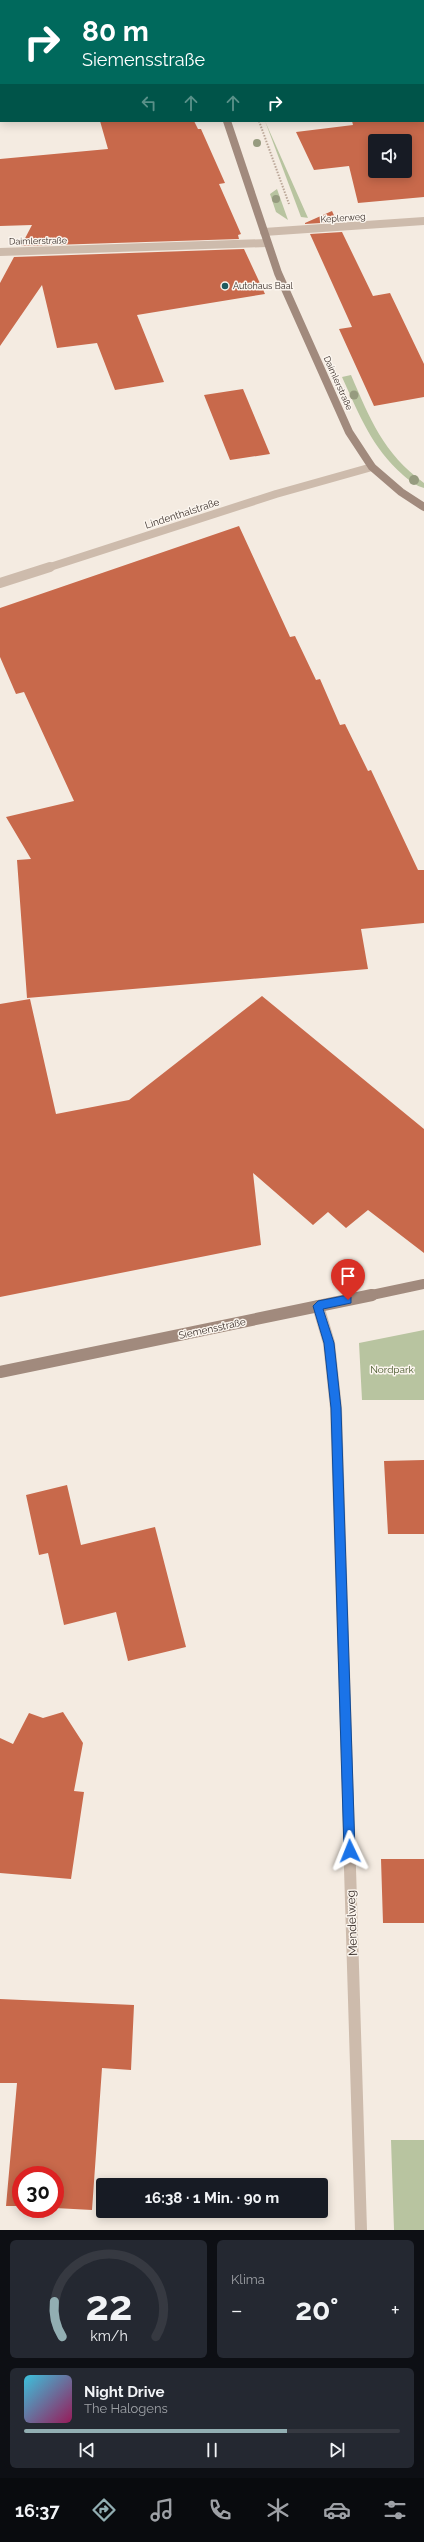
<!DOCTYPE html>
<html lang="de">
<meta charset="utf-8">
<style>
body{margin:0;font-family:Raleway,sans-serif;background:#242831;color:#f1f3f6;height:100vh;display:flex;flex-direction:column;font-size:15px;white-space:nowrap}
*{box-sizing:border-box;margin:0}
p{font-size:13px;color:#9ea1a6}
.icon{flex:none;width:22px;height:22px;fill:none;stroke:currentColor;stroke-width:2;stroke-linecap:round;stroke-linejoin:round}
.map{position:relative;height:2230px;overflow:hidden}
.side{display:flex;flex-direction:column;gap:10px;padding:10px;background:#0d0f14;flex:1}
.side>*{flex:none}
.top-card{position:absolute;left:0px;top:0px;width:424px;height:122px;box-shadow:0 2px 10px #0003;background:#00695c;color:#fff;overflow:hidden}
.controls{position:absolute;left:368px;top:134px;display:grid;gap:8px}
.controls a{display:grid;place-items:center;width:44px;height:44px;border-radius:4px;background:#171b24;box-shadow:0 2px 10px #0003;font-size:20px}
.speed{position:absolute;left:12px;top:2166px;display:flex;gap:8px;font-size:20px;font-weight:700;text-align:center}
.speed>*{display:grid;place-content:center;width:52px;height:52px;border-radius:50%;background:#171b24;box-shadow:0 2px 10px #0003;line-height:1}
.speed .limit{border:6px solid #d22;background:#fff;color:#111}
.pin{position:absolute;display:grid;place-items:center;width:34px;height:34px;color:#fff;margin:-41px -17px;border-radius:50% 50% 50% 0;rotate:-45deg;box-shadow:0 0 4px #0007}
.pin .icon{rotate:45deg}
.me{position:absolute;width:44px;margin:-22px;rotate:358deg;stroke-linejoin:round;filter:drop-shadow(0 0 3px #0008)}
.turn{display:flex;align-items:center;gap:14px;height:84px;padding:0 16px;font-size:18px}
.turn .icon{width:52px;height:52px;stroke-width:2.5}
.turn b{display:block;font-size:28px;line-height:34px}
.lanes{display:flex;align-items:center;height:38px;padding:0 16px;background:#0003;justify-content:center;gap:20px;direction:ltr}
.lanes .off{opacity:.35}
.big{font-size:30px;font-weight:700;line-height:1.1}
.side .card{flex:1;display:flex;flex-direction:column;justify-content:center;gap:6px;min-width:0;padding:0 14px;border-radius:6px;background:#242831}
.side .dial{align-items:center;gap:0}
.dial svg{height:104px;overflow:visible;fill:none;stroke:#363941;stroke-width:7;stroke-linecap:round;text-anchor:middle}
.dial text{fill:#f1f3f6;stroke:none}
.song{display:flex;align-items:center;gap:12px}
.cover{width:48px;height:48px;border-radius:6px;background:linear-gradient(135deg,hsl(190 70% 55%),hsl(330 70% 35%))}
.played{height:4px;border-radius:2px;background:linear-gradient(90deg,#92aeb2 70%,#363941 70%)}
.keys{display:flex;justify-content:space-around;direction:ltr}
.heat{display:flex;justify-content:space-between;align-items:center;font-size:22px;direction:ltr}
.side .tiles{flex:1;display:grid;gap:10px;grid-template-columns:1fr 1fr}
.card:last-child{grid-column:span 2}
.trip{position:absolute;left:96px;top:2178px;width:232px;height:40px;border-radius:4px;background:#171b24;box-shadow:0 2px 10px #0003;font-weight:700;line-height:40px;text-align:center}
.tab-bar{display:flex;height:64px;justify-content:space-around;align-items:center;background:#090b0e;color:#9ea1a6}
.tab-bar .icon{width:28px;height:28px}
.tab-bar .current{color:#92aeb2}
.tab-bar b{font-size:18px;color:#f1f3f6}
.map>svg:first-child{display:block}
.green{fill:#b8c4a0}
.building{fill:#c8694b;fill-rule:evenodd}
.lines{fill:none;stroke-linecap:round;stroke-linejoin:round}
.path{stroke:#b9a596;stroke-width:2;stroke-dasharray:1.5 1.5;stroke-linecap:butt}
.lane{stroke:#cdbbac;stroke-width:8}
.street-far2{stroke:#cdbbac;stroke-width:8}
.street-far1{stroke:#cdbbac;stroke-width:10}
.street{stroke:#cdbbac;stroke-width:12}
.secondary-far2{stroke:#a18a7d;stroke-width:8}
.secondary-far1{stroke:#a18a7d;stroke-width:10}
.secondary{stroke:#a18a7d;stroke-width:12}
.tree{fill:#969b7f}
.route{fill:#1a73e8;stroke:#114b97}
.poi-dot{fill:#1f5a5e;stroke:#fbf5ee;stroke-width:1.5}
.labels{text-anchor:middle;stroke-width:3;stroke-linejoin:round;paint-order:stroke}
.far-street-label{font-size:9px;fill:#3b302b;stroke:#fbf5ee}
.far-poi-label{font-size:9px;fill:#3b302b;stroke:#fbf5ee;text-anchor:start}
.street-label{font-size:10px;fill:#3b302b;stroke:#fbf5ee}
.park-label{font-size:10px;fill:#4a5a2e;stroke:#fbf5ee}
.near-street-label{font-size:12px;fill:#3b302b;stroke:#fbf5ee}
</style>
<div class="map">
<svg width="424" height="2230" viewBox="0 0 424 2230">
<rect width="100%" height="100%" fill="#f4ebe1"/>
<!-- green -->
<path class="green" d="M 265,121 L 308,218 L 309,218 L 301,217 Z
M 277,189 L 288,220 L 276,212 L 270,194 Z
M 351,375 C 370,419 383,453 424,483 L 424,488 C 416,486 410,481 403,475 C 372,448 359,414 342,377 Z
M 424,1330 L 424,1400 L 362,1400 L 359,1343 Z
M 391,2140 L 424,2140 L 424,2230 L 394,2230 Z"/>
<!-- building -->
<path class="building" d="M 100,121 L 194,121 L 198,129 L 201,129 L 225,183 L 219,184 L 241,234 L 238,235 L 239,239 L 21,246 L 32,225 L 0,226 L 0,159 L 108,149 Z
M 352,121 L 424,121 L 424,197 L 358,203 L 349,166 L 314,170 L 296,132 L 353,125 ZM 375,141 L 405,141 L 405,171 L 375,171 Z
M 332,211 L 337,222 L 305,224 L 305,223 Z
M 342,232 L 373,296 L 390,293 L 424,364 L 424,397 L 374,406 L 339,329 L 352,327 L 310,234 Z
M 244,249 L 265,294 L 137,315 L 164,382 L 115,390 L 97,343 L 57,348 L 42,285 L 0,346 L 0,283 L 14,257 Z
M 243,389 L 270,454 L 230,460 L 204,395 Z
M 239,526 L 290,637 L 295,636 L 316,680 L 320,679 L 340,725 L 345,724 L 368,771 L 371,770 L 418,870 L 424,870 L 424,923 L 361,929 L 368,969 L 27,998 L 17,860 L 31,859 L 6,817 L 74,801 L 24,692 L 16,694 L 0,657 L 0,608 Z
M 262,996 L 424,1129 L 424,1253 L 368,1210 L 346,1228 L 328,1212 L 313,1225 L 253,1173 L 261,1245 L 0,1297 L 0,1004 L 30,999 L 56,1114 L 129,1100 Z
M 424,1460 L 424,1534 L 388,1534 L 384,1461 Z
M 67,1485 L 81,1545 L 155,1527 L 186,1647 L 128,1661 L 116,1612 L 64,1625 L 48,1553 L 39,1555 L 26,1495 Z
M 63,1712 L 83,1743 L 74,1791 L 84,1792 L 71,1879 L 0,1873 L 0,1738 L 13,1744 L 29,1713 L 43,1718 Z
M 381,1859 L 424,1859 L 424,1923 L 383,1923 Z
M 0,1999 L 134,2005 L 131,2070 L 102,2068 L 92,2210 L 55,2208 L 55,2175 L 21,2175 L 21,2206 L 6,2206 L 17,2083 L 0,2083 Z"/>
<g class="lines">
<!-- path -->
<path class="path" d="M 259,121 L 289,204"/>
<!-- lane -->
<path class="lane" d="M 0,252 L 267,243"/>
<!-- street-far2 -->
<path class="street-far2" d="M 264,232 L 424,221
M 47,568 L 276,494 L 372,467"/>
<!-- street-far1 -->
<path class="street-far1" d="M 0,583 L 50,567"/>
<!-- street -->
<path class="street" d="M 318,1306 L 329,1343 L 336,1408 L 361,2230"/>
<!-- secondary-far2 -->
<path class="secondary-far2" d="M 227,121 L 278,273 L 349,432 L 372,467 L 401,492 L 424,507"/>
<!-- secondary-far1 -->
<path class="secondary-far1" d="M 367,1296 L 424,1284"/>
<!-- secondary -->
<path class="secondary" d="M 0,1372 L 372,1295"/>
</g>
<!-- trees -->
<g class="tree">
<circle cx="257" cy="143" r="4"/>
<circle cx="276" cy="199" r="4"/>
<circle cx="354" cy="395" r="4.5"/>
<circle cx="414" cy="480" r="5"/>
</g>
<!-- route -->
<path class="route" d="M 348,1295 L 351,1297 L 351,1303 L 323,1309 L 334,1343 L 341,1408 L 355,1851 L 350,1856 L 344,1851 L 331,1408 L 324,1343 L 313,1306 L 318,1301 Z"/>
<!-- markers -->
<circle class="poi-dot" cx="225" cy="286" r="4"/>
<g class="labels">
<!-- far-street labels -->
<g class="far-street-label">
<text transform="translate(343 218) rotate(-4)" y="3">Keplerweg</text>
<text transform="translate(38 241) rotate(-1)" y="3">Daimlerstraße</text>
<text transform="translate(338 383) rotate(66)" y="3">Daimlerstraße</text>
</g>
<!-- far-poi labels -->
<g class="far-poi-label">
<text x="233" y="289">Autohaus Baal</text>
</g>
<!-- street labels -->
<g class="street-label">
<text transform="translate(182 513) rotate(-18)" y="4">Lindenthalstraße</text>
<text transform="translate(212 1328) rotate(-12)" y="4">Siemensstraße</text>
</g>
<!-- park labels -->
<g class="park-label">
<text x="392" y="1373">Nordpark</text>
</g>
<!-- near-street labels -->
<g class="near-street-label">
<text transform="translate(352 1923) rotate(-92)" y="4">Mendelweg</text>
</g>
</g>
</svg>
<div class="controls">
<a><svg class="icon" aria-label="sound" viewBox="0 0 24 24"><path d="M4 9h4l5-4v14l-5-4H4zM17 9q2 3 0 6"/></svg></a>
</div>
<div class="speed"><div class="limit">30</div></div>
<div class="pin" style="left:348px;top:1300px;background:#d93025"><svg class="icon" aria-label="arrive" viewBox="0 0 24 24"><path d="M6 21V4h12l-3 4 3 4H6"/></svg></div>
<svg class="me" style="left:350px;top:1851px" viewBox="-20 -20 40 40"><path d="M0-17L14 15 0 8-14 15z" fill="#1a73e8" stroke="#fff" stroke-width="4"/></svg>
<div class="trip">16:38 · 1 Min. · 90 m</div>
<div class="top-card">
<div class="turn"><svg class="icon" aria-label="right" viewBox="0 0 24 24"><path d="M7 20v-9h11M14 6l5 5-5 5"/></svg><div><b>80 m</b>Siemensstraße</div></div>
<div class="lanes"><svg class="icon off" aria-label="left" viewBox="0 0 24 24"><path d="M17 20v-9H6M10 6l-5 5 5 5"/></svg><svg class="icon off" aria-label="ahead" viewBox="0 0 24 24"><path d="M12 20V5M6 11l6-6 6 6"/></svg><svg class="icon off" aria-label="ahead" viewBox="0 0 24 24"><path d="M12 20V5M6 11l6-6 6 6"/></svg><svg class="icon" aria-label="right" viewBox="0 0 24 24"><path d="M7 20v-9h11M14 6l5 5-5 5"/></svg></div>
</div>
</div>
<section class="side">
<div class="tiles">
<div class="card dial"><svg viewBox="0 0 100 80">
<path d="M14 69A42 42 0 1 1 86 69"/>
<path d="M14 69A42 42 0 0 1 8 42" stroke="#92aeb2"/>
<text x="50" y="56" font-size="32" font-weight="700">22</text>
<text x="50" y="72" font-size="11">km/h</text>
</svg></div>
<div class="card"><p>Klima</p>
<div class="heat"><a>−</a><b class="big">20°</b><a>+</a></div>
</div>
<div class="card">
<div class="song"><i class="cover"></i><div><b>Night Drive</b><p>The Halogens</p></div></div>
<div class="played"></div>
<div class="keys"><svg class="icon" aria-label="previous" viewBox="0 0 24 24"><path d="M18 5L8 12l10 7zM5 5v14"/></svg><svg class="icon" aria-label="pause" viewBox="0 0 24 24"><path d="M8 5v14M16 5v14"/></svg><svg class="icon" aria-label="next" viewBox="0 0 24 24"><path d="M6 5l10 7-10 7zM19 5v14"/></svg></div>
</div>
</div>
</section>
<nav class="tab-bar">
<b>16:37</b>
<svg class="icon current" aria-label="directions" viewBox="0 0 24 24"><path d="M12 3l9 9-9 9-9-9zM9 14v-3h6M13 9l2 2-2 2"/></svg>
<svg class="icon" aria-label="music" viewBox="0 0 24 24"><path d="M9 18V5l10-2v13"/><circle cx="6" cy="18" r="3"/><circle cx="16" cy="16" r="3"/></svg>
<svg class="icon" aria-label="phone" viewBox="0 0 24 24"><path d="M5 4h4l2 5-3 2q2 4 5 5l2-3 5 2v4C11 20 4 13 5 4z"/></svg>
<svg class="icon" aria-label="climate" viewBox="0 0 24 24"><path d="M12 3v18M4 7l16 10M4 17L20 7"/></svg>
<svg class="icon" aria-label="car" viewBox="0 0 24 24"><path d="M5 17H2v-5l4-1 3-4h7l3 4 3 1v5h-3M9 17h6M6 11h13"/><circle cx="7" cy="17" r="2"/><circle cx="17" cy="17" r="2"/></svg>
<svg class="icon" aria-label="filters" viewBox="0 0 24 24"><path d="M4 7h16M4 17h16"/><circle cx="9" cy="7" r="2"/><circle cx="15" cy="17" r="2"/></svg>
</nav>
